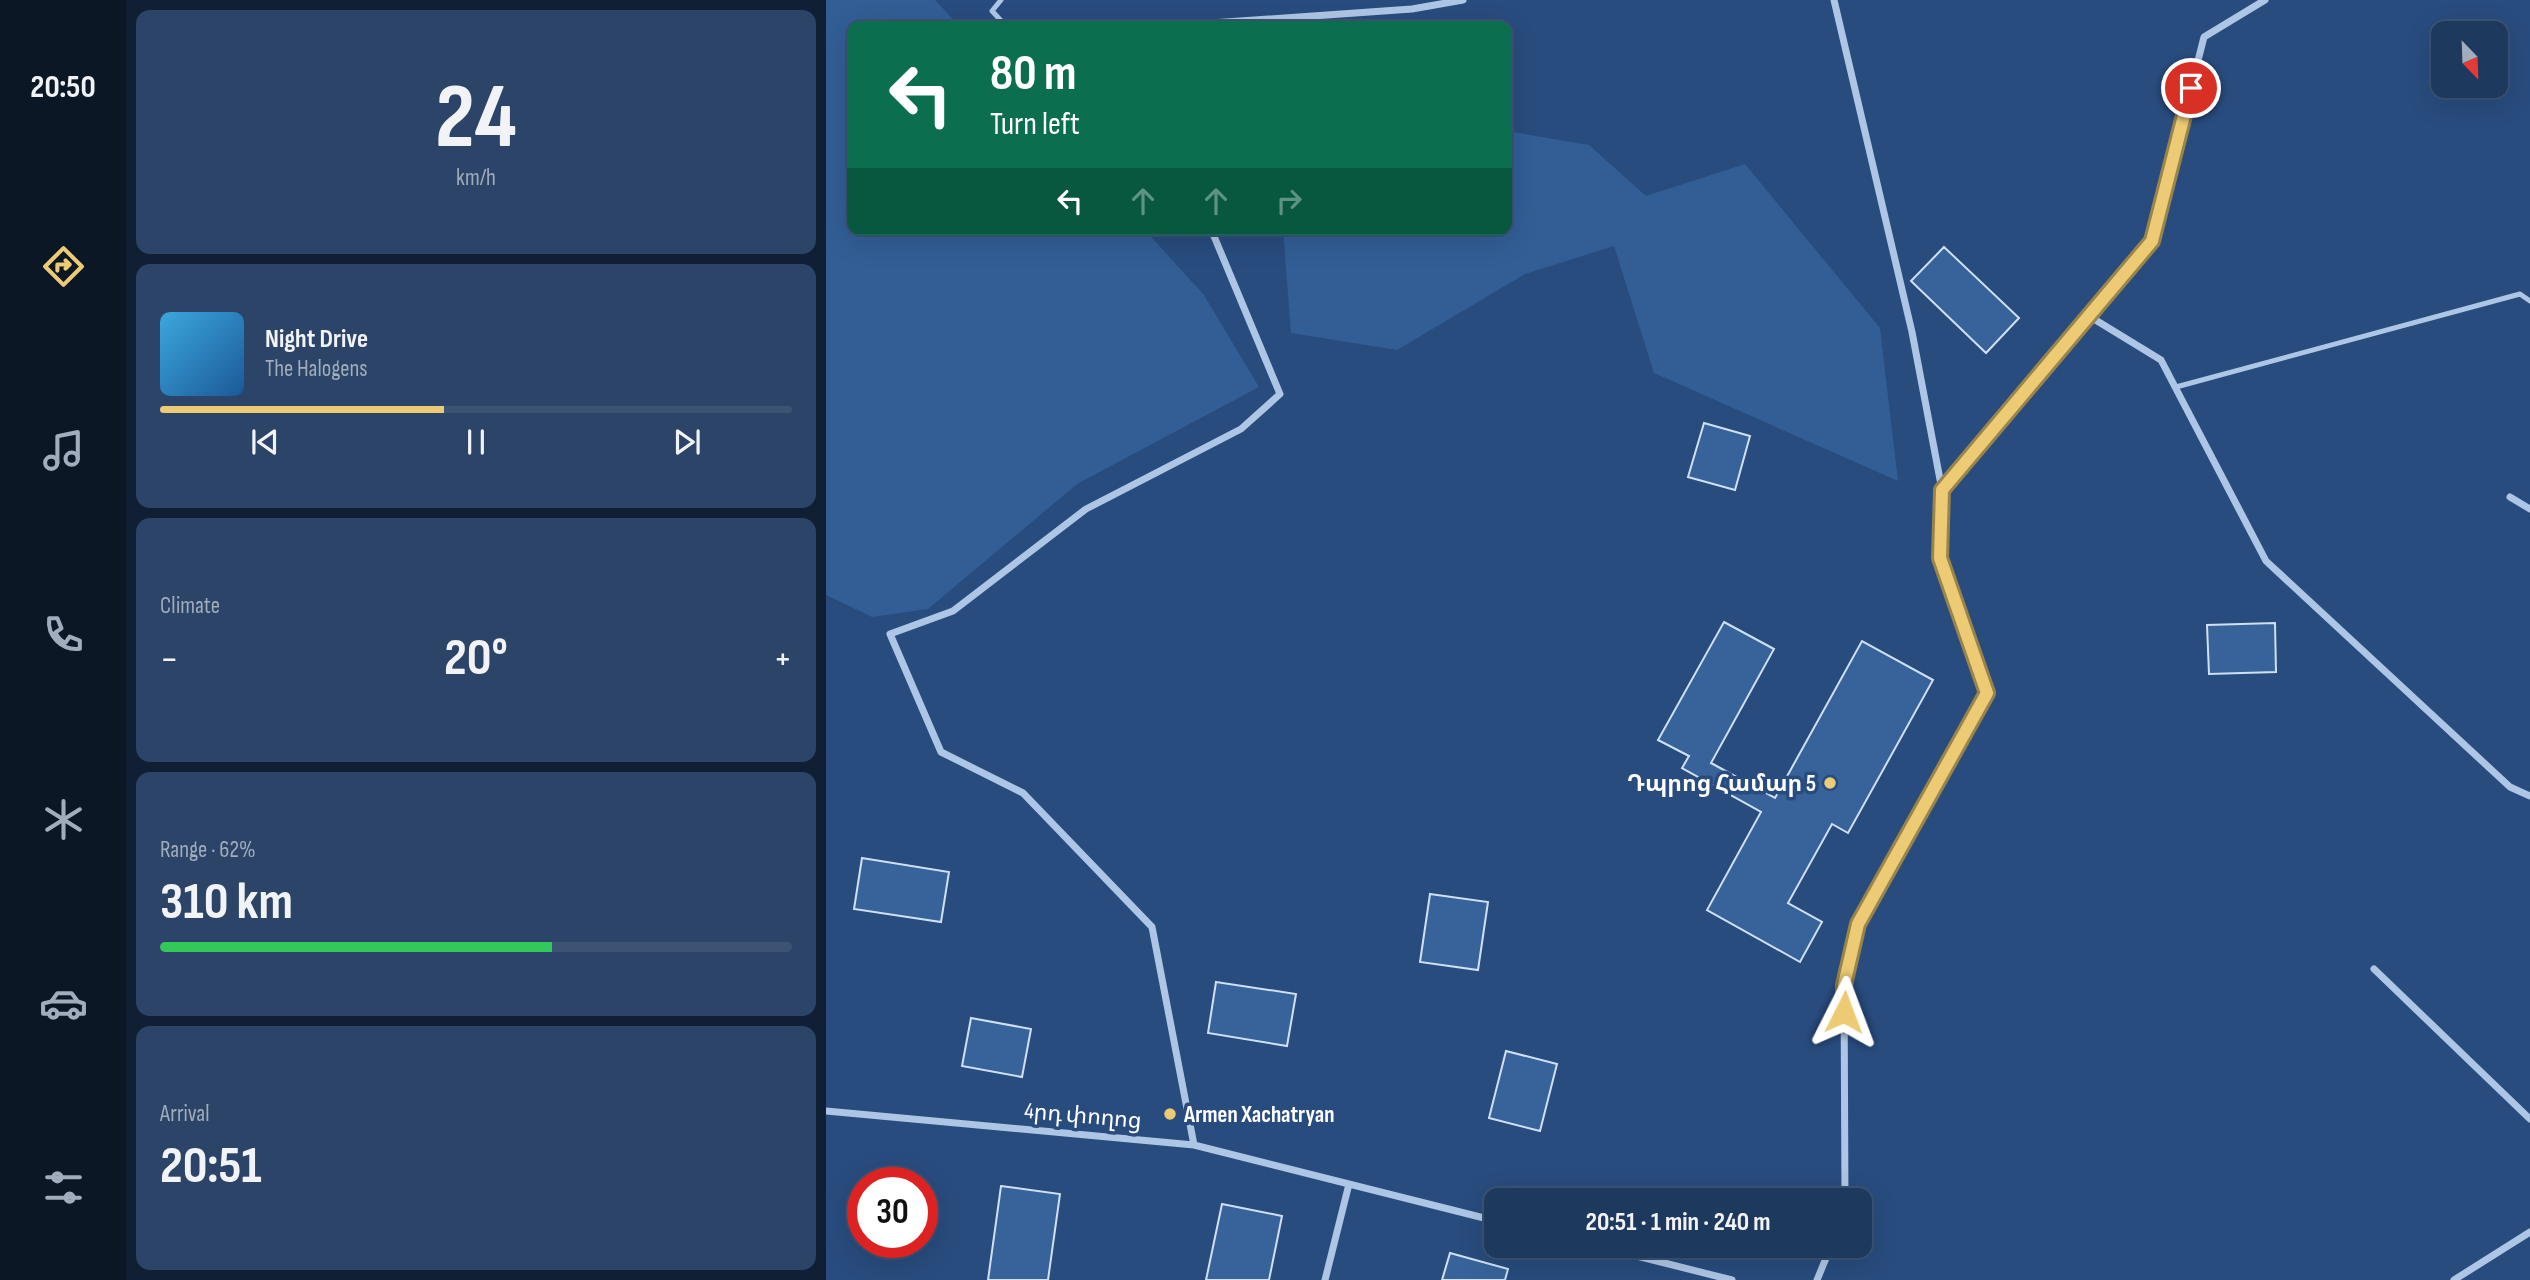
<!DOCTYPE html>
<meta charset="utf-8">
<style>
body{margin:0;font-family:"Sofia Sans Condensed","Noto Sans Armenian",sans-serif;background:#2b4467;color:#f1f3f6;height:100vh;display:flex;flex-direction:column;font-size:26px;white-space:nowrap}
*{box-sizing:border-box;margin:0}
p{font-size:23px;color:#a1acbc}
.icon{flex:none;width:38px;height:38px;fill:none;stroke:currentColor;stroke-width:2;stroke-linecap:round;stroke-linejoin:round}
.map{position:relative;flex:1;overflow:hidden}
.details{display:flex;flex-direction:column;gap:10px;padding:10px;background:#101f34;width:700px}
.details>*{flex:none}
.hud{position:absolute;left:21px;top:21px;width:665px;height:214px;border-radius:14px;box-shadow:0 7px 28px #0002,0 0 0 2px #3c5373;background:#0b6e4f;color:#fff;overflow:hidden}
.needle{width:46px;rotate:157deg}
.controls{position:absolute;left:1605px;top:21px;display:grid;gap:14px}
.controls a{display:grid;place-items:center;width:77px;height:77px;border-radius:14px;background:#1e395e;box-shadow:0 7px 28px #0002,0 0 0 2px #3c5373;font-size:35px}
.speed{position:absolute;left:21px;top:1167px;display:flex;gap:14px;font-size:35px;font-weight:700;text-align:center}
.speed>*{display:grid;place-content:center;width:91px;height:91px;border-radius:50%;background:#1e395e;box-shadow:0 7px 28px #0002,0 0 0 2px #3c5373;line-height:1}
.speed .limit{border:10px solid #d22;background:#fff;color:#111}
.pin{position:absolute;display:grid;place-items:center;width:60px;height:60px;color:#fff;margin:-30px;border:4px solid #fff;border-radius:50%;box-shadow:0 2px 7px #0007}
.me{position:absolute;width:77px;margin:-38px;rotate:3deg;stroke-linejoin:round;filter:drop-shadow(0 0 5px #0008)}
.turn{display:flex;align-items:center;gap:24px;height:147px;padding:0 28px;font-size:32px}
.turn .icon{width:91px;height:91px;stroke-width:2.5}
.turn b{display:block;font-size:49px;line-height:60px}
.lanes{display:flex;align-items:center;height:66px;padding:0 28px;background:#0003;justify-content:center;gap:35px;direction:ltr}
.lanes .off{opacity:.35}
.big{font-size:52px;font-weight:700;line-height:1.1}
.details .widget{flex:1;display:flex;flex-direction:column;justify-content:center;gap:10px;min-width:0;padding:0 24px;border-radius:14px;background:#2b4467}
.details .dial{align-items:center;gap:0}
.dial b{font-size:91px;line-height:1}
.song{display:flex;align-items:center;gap:21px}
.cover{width:84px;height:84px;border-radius:10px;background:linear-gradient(135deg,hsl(200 70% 55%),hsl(210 70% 35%))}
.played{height:7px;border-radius:4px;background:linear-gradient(90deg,#eccb74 45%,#3c5373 45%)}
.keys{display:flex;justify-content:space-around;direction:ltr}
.heat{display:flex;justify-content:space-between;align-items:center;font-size:38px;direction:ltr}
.charge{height:10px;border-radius:5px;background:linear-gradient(90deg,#34c759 62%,#3c5373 0)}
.trip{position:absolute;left:658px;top:1188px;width:388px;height:70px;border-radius:14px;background:#1e395e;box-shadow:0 7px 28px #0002,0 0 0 2px #3c5373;font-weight:700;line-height:70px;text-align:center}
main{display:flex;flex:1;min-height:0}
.dock{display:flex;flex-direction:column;width:126px;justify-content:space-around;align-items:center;background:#0c1726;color:#a1acbc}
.dock .icon{width:49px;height:49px}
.dock .on{color:#eccb74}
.dock b{font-size:32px;color:#f1f3f6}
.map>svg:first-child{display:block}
.green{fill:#325e95}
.building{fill:#38639a;stroke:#d0e0f4;stroke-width:2}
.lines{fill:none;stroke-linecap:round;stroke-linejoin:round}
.service{stroke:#aec6e5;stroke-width:5}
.minor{stroke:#aec6e5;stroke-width:7}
.route-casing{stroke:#99844b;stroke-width:18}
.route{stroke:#eccb74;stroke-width:12}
.poi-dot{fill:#eccb74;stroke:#284c7e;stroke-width:2.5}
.labels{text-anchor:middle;stroke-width:7;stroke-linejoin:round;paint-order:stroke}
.poi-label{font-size:23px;font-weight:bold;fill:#fff;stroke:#284c7e;text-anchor:end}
.street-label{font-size:23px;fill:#fff;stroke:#284c7e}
</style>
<main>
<nav class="dock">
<b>20:50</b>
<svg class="icon on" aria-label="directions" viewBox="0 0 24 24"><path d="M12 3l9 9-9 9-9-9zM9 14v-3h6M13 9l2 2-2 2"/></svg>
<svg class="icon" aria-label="music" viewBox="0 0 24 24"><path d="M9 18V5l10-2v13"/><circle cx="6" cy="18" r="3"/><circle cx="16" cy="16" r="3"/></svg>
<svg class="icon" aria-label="phone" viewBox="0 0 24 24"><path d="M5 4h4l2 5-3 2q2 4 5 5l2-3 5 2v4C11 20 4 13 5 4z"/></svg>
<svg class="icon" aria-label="climate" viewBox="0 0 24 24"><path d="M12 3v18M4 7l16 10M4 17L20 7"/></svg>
<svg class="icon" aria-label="car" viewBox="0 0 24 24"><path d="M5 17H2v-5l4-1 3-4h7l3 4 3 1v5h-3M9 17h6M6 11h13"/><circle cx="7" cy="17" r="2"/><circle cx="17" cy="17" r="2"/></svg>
<svg class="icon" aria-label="filters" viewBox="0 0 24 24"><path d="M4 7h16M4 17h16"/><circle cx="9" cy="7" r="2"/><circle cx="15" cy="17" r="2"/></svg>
</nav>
<section class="details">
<div class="widget dial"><b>24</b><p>km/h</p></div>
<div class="widget">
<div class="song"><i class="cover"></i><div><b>Night Drive</b><p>The Halogens</p></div></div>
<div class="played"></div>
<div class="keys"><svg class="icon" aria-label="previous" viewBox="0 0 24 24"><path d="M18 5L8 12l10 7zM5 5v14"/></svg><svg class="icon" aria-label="pause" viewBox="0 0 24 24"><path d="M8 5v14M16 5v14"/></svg><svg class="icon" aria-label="next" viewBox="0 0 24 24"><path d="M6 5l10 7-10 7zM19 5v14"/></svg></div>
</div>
<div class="widget"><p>Climate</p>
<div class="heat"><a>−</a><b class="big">20°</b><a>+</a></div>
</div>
<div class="widget"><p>Range · 62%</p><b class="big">310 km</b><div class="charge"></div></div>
<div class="widget"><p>Arrival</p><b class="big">20:51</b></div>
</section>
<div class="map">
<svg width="1704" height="1280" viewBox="0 0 1704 1280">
<rect width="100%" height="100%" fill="#284c7e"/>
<!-- green -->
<path class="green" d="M 0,0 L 109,0 L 133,26 L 26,26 L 26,229 L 318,229 L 378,295 L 433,387 L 251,484 L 102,609 L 46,617 L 0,595 Z
M 681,131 L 763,145 L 820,196 L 919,164 L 1054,328 L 1072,481 L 828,373 L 788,246 L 699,274 L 571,350 L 465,333 L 457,229 L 681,229 Z"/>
<!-- building -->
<path class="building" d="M 1118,247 L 1193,318 L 1160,353 L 1085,281 Z
M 878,423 L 924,436 L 909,490 L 862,477 Z
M 898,622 L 948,649 L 885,763 L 949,798 L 1036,641 L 1107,680 L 1022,833 L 1006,824 L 962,903 L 996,922 L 974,962 L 881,910 L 935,812 L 856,768 L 863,756 L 832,740 Z
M 1449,623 L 1450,672 L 1383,674 L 1381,625 Z
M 36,858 L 123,872 L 115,922 L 28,909 Z
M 604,894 L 662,902 L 652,970 L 594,962 Z
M 390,982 L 470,994 L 461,1046 L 382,1033 Z
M 145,1018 L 205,1029 L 196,1077 L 136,1066 Z
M 680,1051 L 731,1064 L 714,1131 L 663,1118 Z
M 175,1186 L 234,1194 L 222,1280 L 162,1280 Z
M 396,1204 L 456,1216 L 443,1280 L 380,1280 Z
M 624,1253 L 682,1269 L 679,1280 L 616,1280 Z"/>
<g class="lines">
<!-- service -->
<path class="service" d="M 175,0 L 166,11 L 180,26
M 1350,387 L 1694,294 L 1704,301"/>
<!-- minor -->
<path class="minor" d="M 1008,0 L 1086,332 L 1116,490 L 1114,558 L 1161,693 L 1032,924 L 1018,985 L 1019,1200
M 342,26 L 586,9 L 637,0
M 1263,316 L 1335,360 L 1440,561 L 1684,787 L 1704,796
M 1116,490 L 1326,241 L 1378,37 L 1439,0
M 1684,497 L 1704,509
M 1548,969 L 1704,1119
M 0,1111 L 368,1145 L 670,1221
M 368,1145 L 326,927 L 197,793 L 115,752 L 64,634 L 127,611 L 260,509 L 415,429 L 454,394 L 385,229
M 771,1246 L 906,1280
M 499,1280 L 523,1184
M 991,1280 L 1005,1246
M 1628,1280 L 1704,1232"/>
</g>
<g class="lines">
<!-- route casing -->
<g class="route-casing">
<path id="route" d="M 1018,1012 L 1018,985 L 1032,924 L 1161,693 L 1114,558 L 1116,490 L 1326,241 L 1365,88"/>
</g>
<!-- route -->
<use href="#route" class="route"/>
</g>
<!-- markers -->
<g class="poi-dot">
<circle cx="1004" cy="783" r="7"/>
<circle cx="344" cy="1114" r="7"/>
</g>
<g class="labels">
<!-- poi labels -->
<g class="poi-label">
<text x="990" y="791">Դպրոց Համար 5</text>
<text x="358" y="1122" text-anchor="start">Armen Xachatryan</text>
</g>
<!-- street labels -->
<g class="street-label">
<text transform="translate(257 1115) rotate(5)" y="8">4րդ փողոց</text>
</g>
</g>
</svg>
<div class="controls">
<a><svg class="needle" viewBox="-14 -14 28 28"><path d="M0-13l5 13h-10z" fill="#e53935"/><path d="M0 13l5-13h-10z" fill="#a1acbc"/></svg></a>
</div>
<div class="speed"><div class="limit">30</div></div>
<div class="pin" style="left:1365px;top:88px;background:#d93025"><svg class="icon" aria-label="arrive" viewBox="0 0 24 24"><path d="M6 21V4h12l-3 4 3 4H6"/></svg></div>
<svg class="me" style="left:1018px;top:1012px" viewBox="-20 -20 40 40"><path d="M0-17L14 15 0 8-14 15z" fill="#eccb74" stroke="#fff" stroke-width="4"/></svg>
<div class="trip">20:51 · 1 min · 240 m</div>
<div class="hud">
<div class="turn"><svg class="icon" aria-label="left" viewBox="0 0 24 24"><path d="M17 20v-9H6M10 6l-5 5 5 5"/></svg><div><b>80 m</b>Turn left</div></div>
<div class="lanes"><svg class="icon" aria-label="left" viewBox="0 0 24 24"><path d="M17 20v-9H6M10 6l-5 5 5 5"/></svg><svg class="icon off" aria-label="ahead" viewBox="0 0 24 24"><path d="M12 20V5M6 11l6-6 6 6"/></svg><svg class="icon off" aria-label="ahead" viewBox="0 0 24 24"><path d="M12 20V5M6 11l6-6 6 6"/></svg><svg class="icon off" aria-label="right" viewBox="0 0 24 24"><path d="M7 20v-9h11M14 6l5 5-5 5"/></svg></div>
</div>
</div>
</main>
